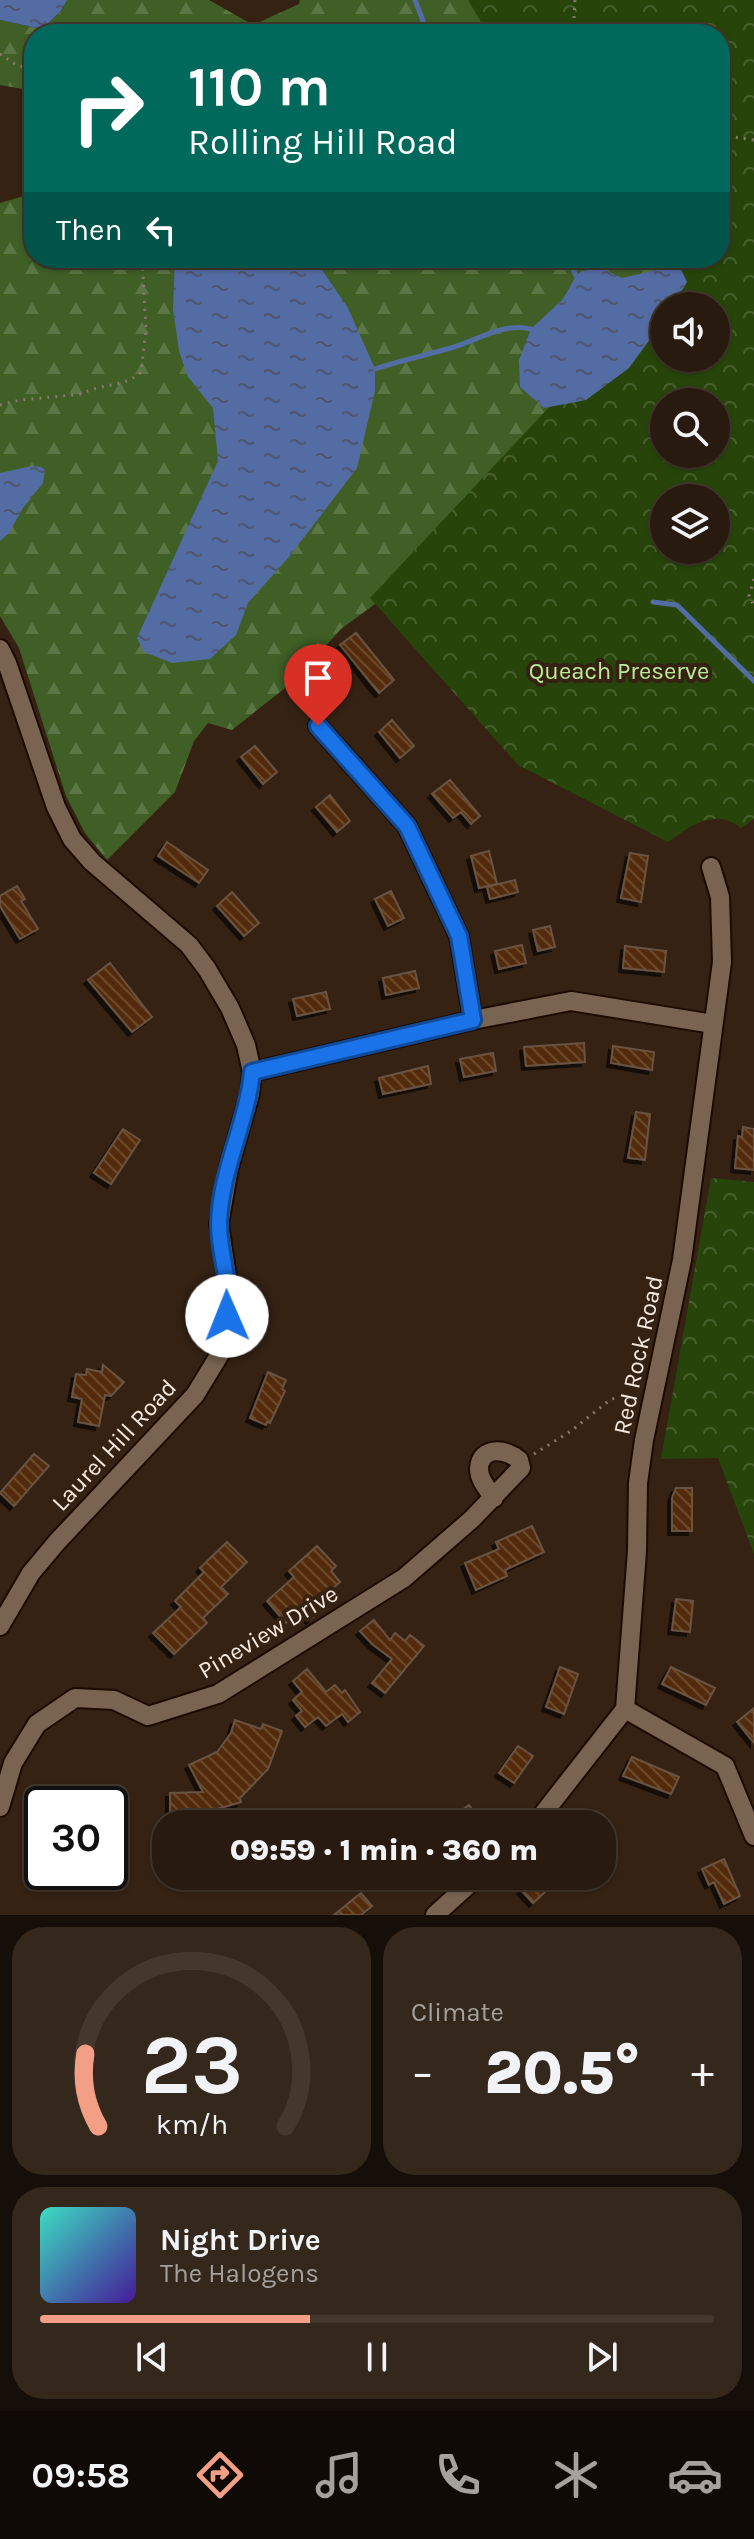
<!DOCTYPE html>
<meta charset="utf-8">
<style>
body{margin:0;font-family:Karla,sans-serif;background:#34271c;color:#f1f3f6;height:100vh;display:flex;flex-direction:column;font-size:30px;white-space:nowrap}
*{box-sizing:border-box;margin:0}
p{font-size:26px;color:#a5a19e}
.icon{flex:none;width:44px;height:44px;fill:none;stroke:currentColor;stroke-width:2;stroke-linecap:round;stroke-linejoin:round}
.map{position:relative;height:1915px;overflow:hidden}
.drawer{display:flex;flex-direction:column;gap:12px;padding:12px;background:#160e08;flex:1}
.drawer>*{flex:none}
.top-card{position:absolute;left:24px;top:24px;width:706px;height:244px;border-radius:32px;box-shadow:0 2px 6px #0004,0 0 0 2px #44382e;background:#00695c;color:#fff;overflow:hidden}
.tools{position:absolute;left:650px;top:292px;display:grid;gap:16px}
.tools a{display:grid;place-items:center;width:80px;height:80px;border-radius:50%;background:#281a0e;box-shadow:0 2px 6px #0004,0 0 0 2px #44382e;font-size:40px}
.speed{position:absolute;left:24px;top:1786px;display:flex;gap:16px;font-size:40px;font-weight:700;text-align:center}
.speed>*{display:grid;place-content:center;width:104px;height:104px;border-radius:50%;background:#281a0e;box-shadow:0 2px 6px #0004,0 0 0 2px #44382e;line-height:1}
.speed .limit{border:4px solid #111;border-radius:12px;background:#fff;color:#111}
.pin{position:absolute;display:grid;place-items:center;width:68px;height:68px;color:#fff;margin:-82px -34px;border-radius:50% 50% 50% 0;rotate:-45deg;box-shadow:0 0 8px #0007}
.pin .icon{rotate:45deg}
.me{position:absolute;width:88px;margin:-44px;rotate:359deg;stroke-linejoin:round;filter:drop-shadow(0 0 6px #0008)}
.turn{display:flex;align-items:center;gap:28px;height:168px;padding:0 32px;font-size:36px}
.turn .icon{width:104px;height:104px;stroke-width:2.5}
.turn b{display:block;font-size:56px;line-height:68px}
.then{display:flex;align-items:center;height:76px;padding:0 32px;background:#0003;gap:16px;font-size:30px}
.big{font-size:60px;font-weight:800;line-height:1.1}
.drawer .tile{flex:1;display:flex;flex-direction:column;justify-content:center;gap:12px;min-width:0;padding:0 28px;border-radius:32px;background:#34271c}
.drawer .dial{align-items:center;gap:0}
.dial svg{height:208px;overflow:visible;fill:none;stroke:#44382e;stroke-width:7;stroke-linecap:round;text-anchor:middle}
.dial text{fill:#f1f3f6;stroke:none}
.song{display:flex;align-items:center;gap:24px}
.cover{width:96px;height:96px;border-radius:12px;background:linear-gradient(135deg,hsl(170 70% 55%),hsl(260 70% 35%))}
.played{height:8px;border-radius:4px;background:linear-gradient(90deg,#f39f85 40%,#44382e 40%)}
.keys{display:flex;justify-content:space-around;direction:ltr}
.heat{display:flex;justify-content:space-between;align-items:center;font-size:44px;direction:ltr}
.drawer .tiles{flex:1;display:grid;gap:12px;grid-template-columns:1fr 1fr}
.tile:last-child{grid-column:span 2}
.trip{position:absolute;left:152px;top:1810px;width:464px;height:80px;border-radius:32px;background:#281a0e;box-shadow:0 2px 6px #0004,0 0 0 2px #44382e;font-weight:800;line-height:80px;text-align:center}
.menu{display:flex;height:128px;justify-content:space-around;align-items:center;background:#100a06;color:#a5a19e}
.menu .icon{width:56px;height:56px}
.menu .current{color:#f39f85}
.menu b{font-size:36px;color:#f1f3f6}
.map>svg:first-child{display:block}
.forest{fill:url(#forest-firs);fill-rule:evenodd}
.park{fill:url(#park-crowns);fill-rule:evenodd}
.water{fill:url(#water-ripples)}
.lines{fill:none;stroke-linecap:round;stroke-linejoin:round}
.stream{stroke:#536ca3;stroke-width:5}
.building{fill:url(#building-back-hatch);stroke:#695343;stroke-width:2;filter:url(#shadow)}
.street-casing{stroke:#1c0b00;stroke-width:22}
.path{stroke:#89786b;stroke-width:3;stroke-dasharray:2 6;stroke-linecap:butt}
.street{stroke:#796351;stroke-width:18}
.route-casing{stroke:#114b97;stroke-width:20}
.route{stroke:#1a73e8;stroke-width:14}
.labels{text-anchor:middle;stroke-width:8;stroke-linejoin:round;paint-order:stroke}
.park-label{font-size:24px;fill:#b9eb97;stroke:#352213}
.street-label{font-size:24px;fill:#f6e9df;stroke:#352213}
</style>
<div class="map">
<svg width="754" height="1915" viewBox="0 0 754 1915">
<defs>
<pattern id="forest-firs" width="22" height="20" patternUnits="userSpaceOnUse" patternTransform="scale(2)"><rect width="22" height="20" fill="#3f5f26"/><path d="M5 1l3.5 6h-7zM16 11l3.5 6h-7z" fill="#5b7645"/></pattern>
<pattern id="park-crowns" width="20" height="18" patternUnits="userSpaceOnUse" patternTransform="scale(2)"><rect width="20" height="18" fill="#27450a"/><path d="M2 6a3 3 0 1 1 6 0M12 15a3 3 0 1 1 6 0" fill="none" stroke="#47602d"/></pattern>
<pattern id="water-ripples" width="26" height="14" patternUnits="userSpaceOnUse" patternTransform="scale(2)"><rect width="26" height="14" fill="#536ca3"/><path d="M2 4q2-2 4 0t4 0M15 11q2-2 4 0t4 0" fill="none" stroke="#4e576e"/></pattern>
<pattern id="building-back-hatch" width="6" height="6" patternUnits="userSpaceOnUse" patternTransform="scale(2)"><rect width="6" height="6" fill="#532c08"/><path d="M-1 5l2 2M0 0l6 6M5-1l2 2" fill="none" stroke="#6c4b2c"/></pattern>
<filter id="shadow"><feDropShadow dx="-4" dy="4" stdDeviation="0" flood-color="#0009"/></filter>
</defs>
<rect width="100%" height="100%" fill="#352213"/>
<!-- forest -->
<path class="forest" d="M 67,0 L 209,0 L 253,25 L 299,4 L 300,0 L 754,0 L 754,785 L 383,598 L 341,629 L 294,681 L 232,730 L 208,723 L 194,741 L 175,792 L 107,860 L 85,833 L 66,796 L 19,648 L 0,616 L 0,203 L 34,193 L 34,258 L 720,258 L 720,34 L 34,34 L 34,91 L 0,85 L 0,20 L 42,29 L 61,11 ZM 664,306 L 716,306 L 716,358 L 664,358 ZM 664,402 L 716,402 L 716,454 L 664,454 ZM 664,498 L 716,498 L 716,550 L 664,550 Z"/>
<!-- park -->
<path class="park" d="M 468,0 L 754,0 L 754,819 L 741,828 C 715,807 690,826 668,842 L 518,765 L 370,598 L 689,258 L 720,258 L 720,225 L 731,213 L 732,187 L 720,187 L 720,34 L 488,34 ZM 664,306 L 716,306 L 716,358 L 664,358 ZM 664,402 L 716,402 L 716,454 L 664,454 ZM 664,498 L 716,498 L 716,550 L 664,550 Z
M 711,1178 L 754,1182 L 754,1554 L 718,1458 L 661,1459 Z"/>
<!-- water -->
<path class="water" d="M 0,0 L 67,0 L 61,11 L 42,29 L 0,20 Z
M 175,258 L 314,258 L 348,308 L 375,369 L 375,391 L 357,468 L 289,557 L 248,603 L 236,635 L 210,659 L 172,663 L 144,652 L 137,638 L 218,461 L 213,408 L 188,377 L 179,351 L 173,309 Z
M 679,265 L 687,282 L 673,306 L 664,306 L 664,320 L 629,368 L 586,400 L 544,408 L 520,387 L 519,360 L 531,329 L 563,299 L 576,276 L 582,271 L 601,268 L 622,278 Z
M 32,466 L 41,467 L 45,470 L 43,483 L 23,508 L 9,533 L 0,541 L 0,473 Z"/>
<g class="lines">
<!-- stream -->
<path class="stream" d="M 415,0 L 428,34
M 568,258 L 576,276
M 375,369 C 399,361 423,356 447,349 C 476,342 501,322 531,329
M 653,602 L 677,605 L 754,681"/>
</g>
<!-- building -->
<path class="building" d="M 356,633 L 394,680 L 379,693 L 340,645 Z
M 392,720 L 414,746 L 400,758 L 379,732 Z
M 255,746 L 277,772 L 263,784 L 241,757 Z
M 450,780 L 480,816 L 471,824 L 461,812 L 453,818 L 432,794 Z
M 330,795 L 350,821 L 337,832 L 316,807 Z
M 167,842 L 208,870 L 199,883 L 158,856 Z
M 489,851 L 497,884 L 479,888 L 471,856 Z
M 630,853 L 648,856 L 641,902 L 621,898 Z
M 515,880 L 518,892 L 490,899 L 487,887 Z
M 17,886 L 25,899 L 21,901 L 38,929 L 20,939 L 0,906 L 0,896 Z
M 391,891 L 404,918 L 388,926 L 375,899 Z
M 232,892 L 259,923 L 244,936 L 217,906 Z
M 550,926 L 555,947 L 538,951 L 533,930 Z
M 522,945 L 526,963 L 499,969 L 495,951 Z
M 625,946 L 666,951 L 664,972 L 623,968 Z
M 110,963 L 152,1017 L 132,1032 L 88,980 Z
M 415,971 L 419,988 L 386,995 L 383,978 Z
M 326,992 L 330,1009 L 297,1016 L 293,999 Z
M 584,1043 L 585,1062 L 526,1066 L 524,1047 Z
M 613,1046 L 654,1052 L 652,1070 L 611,1063 Z
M 493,1053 L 496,1071 L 464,1077 L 460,1059 Z
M 428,1066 L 431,1084 L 383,1094 L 379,1078 Z
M 636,1112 L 650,1114 L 645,1160 L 628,1158 Z
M 743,1127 L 754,1129 L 754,1170 L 735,1168 L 738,1136 L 742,1137 Z
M 123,1129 L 140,1140 L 111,1184 L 94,1173 Z
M 103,1365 L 124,1382 L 111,1396 L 105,1395 L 99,1426 L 78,1422 L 82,1399 L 72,1397 L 76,1374 L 86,1375 L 87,1369 L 102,1372 Z
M 268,1372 L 286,1380 L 282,1389 L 285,1391 L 270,1423 L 267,1422 L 266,1425 L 250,1418 Z
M 34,1454 L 49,1466 L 14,1506 L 0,1493 Z
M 676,1488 L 692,1488 L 692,1531 L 672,1531 L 672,1498 Z
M 532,1526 L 544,1552 L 505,1570 L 507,1576 L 476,1590 L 465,1563 L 499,1549 L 496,1542 Z
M 227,1542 L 247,1562 L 221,1587 L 228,1594 L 203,1618 L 207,1623 L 174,1654 L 153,1633 L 181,1607 L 175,1601 L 204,1572 L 200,1568 Z
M 317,1546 L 336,1566 L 331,1571 L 340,1582 L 319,1601 L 324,1607 L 310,1620 L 301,1610 L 286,1623 L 267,1601 L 294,1577 L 289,1571 Z
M 676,1599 L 693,1601 L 690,1632 L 672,1630 Z
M 374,1620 L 390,1640 L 395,1633 L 405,1641 L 410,1635 L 424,1646 L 385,1693 L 372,1683 L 392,1659 L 372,1644 L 360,1631 Z
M 560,1667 L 578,1674 L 564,1714 L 546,1707 Z
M 671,1667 L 715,1688 L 706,1705 L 662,1684 Z
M 307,1669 L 326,1692 L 335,1685 L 342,1693 L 345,1690 L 360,1712 L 348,1722 L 342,1714 L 326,1726 L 318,1717 L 305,1727 L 296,1716 L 302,1711 L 293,1700 L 302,1692 L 293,1681 Z
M 754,1708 L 754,1743 L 737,1722 Z
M 235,1720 L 261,1729 L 263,1724 L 282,1731 L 268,1769 L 240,1798 L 241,1802 L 197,1815 L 188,1816 L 187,1821 L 170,1821 L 170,1793 L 203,1792 L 189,1765 L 217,1752 L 231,1733 Z
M 518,1746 L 533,1756 L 514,1783 L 499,1773 Z
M 632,1757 L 679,1777 L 671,1794 L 623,1776 Z
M 102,1791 L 110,1791 L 112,1804 L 64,1804 L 64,1796 Z
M 469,1805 L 483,1824 L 443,1824 Z
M 724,1859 L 740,1896 L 724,1904 L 714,1882 L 709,1885 L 702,1869 Z
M 536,1876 L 562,1876 L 533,1903 L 521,1890 Z
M 361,1893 L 372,1906 L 361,1915 L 334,1915 Z"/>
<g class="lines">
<!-- street casing -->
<g class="street-casing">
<path id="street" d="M 0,649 L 7,663 L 56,807 L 72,839 L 92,862 L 189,945 L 207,969 L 230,1008 L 246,1045 L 252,1072 L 250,1094 L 229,1167 L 219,1224 L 230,1297 L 223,1349 L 195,1395 L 57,1542 L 31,1573 L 0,1626
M 318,726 L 407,826 L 459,936 L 473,1020
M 252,1072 L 473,1020 L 571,1001 L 713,1024
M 625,1709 L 725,1766 L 754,1836
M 0,1807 L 13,1763 L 37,1724 L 75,1698 L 114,1700 L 148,1716 L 218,1694 L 404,1578 L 472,1519 L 521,1468 L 519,1460 C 507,1449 480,1445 479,1469 C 479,1480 488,1490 494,1498
M 535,1824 L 625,1709 L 637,1551 L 638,1483 L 644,1440 L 682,1260 L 722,962 L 720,897 L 711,867
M 435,1915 L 478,1876"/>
</g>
<!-- path -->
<path class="path" d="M 573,34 L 575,0
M 0,54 L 18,66 L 34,67
M 720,135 L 754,140
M 0,405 L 20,400 L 82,394 C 101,383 124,388 141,372 L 146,329 L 142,258
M 754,579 L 749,596 L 754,606
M 534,1454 L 571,1431 L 611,1399 L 636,1396"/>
<!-- street -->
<use href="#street" class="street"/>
</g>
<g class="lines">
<!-- route casing -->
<g class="route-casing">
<path id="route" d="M 227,1316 C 232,1284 219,1255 219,1224 C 220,1172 247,1123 252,1072 L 473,1020 L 459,936 L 407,826 L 318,726"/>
</g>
<!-- route -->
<use href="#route" class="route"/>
</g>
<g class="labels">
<!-- park labels -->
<g class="park-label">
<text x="619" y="679">Queach Preserve</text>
</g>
<!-- street labels -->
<g class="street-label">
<text transform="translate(638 1355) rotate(-78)" y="8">Red Rock Road</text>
<text transform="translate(114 1445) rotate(-47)" y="8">Laurel Hill Road</text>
<text transform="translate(268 1632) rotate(-31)" y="8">Pineview Drive</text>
</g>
</g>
</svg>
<div class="tools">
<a><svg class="icon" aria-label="sound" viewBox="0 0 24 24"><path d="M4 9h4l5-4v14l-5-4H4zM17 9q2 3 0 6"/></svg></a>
<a><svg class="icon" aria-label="search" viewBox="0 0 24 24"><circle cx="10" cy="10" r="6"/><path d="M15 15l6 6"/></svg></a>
<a><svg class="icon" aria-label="layers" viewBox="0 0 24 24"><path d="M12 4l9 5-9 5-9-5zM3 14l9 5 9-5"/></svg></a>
</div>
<div class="speed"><div class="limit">30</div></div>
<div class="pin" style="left:318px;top:726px;background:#d93025"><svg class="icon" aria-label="arrive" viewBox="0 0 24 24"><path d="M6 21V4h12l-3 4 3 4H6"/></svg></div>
<svg class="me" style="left:227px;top:1316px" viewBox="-20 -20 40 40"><circle r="19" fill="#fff"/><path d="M0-13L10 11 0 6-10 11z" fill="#1a73e8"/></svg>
<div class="trip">09:59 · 1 min · 360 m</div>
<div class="top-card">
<div class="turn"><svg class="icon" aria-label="right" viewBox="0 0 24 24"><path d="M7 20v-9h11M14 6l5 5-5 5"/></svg><div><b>110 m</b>Rolling Hill Road</div></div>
<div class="then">Then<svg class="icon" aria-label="left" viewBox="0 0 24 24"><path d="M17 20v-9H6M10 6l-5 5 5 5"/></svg></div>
</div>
</div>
<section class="drawer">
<div class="tiles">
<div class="tile dial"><svg viewBox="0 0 100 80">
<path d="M14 69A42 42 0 1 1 86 69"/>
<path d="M14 69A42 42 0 0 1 9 41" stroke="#f39f85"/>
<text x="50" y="56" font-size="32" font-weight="700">23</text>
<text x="50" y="72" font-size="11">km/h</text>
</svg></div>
<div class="tile"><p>Climate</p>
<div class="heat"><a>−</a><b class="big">20.5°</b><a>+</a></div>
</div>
<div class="tile">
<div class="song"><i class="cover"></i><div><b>Night Drive</b><p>The Halogens</p></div></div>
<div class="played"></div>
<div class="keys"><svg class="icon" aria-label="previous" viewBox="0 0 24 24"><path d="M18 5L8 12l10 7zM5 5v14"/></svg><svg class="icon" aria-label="pause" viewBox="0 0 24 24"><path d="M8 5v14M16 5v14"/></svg><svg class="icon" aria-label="next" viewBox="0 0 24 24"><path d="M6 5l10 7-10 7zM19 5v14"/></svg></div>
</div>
</div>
</section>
<nav class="menu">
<b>09:58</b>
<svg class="icon current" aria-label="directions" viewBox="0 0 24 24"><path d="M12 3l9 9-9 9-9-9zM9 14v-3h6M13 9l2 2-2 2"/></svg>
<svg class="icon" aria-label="music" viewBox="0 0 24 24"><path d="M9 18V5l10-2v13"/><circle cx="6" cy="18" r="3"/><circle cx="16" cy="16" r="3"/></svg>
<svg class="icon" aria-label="phone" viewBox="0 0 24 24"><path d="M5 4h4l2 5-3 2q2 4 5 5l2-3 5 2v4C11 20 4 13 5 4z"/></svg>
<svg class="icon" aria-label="climate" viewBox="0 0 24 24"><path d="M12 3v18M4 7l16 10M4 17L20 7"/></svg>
<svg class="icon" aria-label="car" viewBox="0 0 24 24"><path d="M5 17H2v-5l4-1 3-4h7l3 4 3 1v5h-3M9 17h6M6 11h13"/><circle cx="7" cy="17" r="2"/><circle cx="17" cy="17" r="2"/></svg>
</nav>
